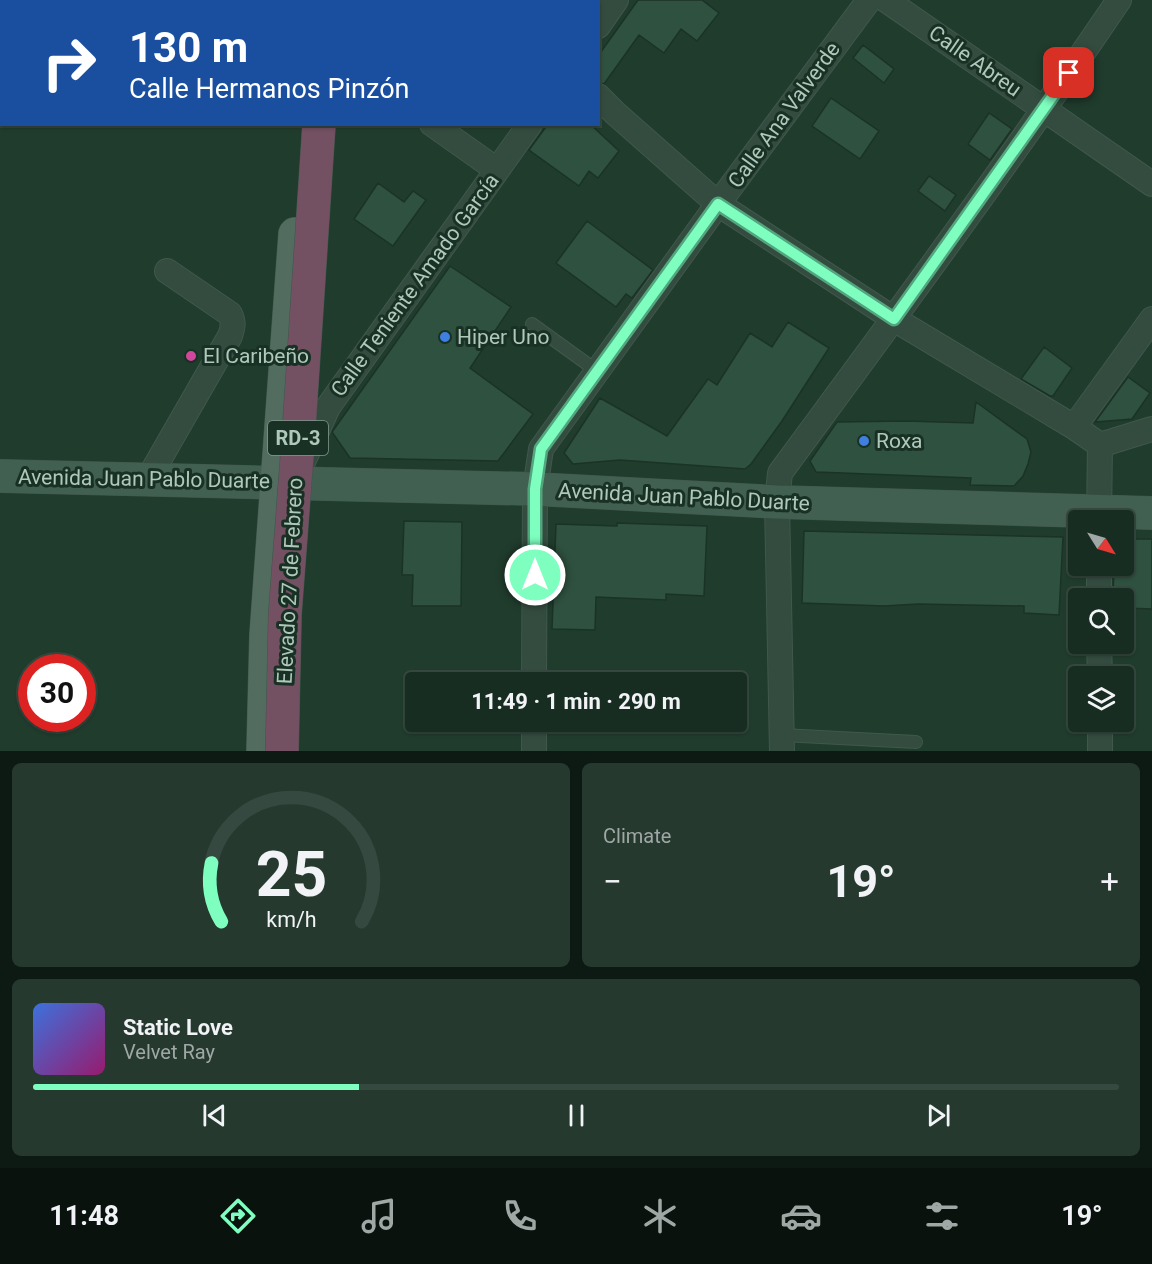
<!DOCTYPE html>
<meta charset="utf-8">
<style>
body{margin:0;font-family:Roboto,sans-serif;background:#25392f;color:#f1f3f6;height:100vh;display:flex;flex-direction:column;font-size:22px;white-space:nowrap}
*{box-sizing:border-box;margin:0}
p{font-size:20px;color:#9fa8a5}
.icon{flex:none;width:33px;height:33px;fill:none;stroke:currentColor;stroke-width:2;stroke-linecap:round;stroke-linejoin:round}
.map{position:relative;height:751px;overflow:hidden}
.details{display:flex;flex-direction:column;gap:12px;padding:12px;background:#0d1913;flex:1}
.details>*{flex:none}
.guide{position:absolute;left:0px;top:0px;width:600px;height:126px;box-shadow:0 2px 4px #0004,0 0 0 2px #364940;background:#1a4fa0;color:#fff;overflow:hidden}
.needle{width:39px;rotate:127deg}
.controls{position:absolute;left:1068px;top:510px;display:grid;gap:12px}
.controls a{display:grid;place-items:center;width:66px;height:66px;border-radius:6px;background:#182d22;box-shadow:0 2px 4px #0004,0 0 0 2px #364940;font-size:30px}
.speed{position:absolute;left:18px;top:654px;display:flex;gap:12px;font-size:30px;font-weight:700;text-align:center}
.speed>*{display:grid;place-content:center;width:78px;height:78px;border-radius:50%;background:#182d22;box-shadow:0 2px 4px #0004,0 0 0 2px #364940;line-height:1}
.speed .limit{border:9px solid #d22;background:#fff;color:#111}
.pin{position:absolute;display:grid;place-items:center;width:51px;height:51px;color:#fff;margin:-26px;border-radius:12px;box-shadow:0 3px 9px #0006}
.me{position:absolute;width:66px;margin:-33px;rotate:0deg;stroke-linejoin:round;filter:drop-shadow(0 0 4px #0008)}
.turn{display:flex;align-items:center;gap:21px;height:126px;padding:0 30px;font-size:27px}
.turn .icon{width:78px;height:78px;stroke-width:2.5}
.turn b{display:block;font-size:42px;line-height:51px}
.big{font-size:45px;font-weight:700;line-height:1.1}
.details .widget{flex:1;display:flex;flex-direction:column;justify-content:center;gap:9px;min-width:0;padding:0 21px;border-radius:9px;background:#25392f}
.details .dial{align-items:center;gap:0}
.dial svg{height:156px;overflow:visible;fill:none;stroke:#364940;stroke-width:7;stroke-linecap:round;text-anchor:middle}
.dial text{fill:#f1f3f6;stroke:none}
.song{display:flex;align-items:center;gap:18px}
.cover{width:72px;height:72px;border-radius:9px;background:linear-gradient(135deg,hsl(220 70% 55%),hsl(320 70% 35%))}
.played{height:6px;border-radius:3px;background:linear-gradient(90deg,#7effc0 30%,#364940 30%)}
.keys{display:flex;justify-content:space-around;direction:ltr}
.heat{display:flex;justify-content:space-between;align-items:center;font-size:33px;direction:ltr}
.details .tiles{flex:1;display:grid;gap:12px;grid-template-columns:1fr 1fr}
.widget:last-child{grid-column:span 2}
.trip{position:absolute;left:405px;top:672px;width:342px;height:60px;border-radius:6px;background:#182d22;box-shadow:0 2px 4px #0004,0 0 0 2px #364940;font-weight:700;line-height:60px;text-align:center}
.tab-bar{display:flex;height:96px;justify-content:space-around;align-items:center;background:#0a120e;color:#9fa8a5}
.tab-bar .icon{width:42px;height:42px}
.tab-bar .current{color:#7effc0}
.tab-bar b{font-size:27px;color:#f1f3f6}
.map>svg:first-child{display:block}
.building{fill:#2f513f;stroke:#1b3327;stroke-width:1.5}
.lines{fill:none;stroke-linecap:round;stroke-linejoin:round}
.service-casing{stroke:#40584c;stroke-width:14}
.minor-casing{stroke:#40584c;stroke-width:26}
.secondary-casing{stroke:#40584c;stroke-width:34}
.primary-casing{stroke:#40584c;stroke-width:34}
.motorway-casing{stroke:#3f574b;stroke-width:34}
.service{stroke:#344c40;stroke-width:12}
.minor{stroke:#344c40;stroke-width:24}
.secondary{stroke:#426051;stroke-width:33}
.primary{stroke:#526d5f;stroke-width:33}
.motorway{stroke:#735062;stroke-width:33}
.motorway-bridge-casing{stroke:#3f574b;stroke-width:34;stroke-linecap:butt}
.motorway-bridge{stroke:#735062;stroke-width:33}
.route-casing{stroke:#52a67d;stroke-width:15}
.route{stroke:#7effc0;stroke-width:10}
.shop-dot{fill:#3f7fe0;stroke:#193125;stroke-width:2}
.hotel-dot{fill:#d1479c;stroke:#193125;stroke-width:2}
.labels{text-anchor:middle;stroke-width:6;stroke-linejoin:round;paint-order:stroke}
.shield{fill:#193125;stroke:#829b8f;stroke-width:1.5}
.shield-label{font-size:20px;font-weight:bold;fill:#afc8bc}
.street-label{font-size:21px;fill:#afc8bc;stroke:#193125}
.poi-label{font-size:21px;fill:#afc8bc;stroke:#193125;text-anchor:start}
</style>
<div class="map">
<svg width="1152" height="751" viewBox="0 0 1152 751">
<rect width="100%" height="100%" fill="#203c2d"/>
<!-- building -->
<path class="building" d="M 638,0 L 702,0 L 719,13 L 697,41 L 681,29 L 664,53 L 639,35 L 604,84 L 598,82 L 598,56 Z
M 863,45 L 894,69 L 884,83 L 853,58 Z
M 831,98 L 879,131 L 860,159 L 812,126 Z
M 989,113 L 1012,129 L 990,160 L 968,144 Z
M 548,124 L 590,124 L 619,151 L 598,178 L 589,171 L 579,186 L 529,150 Z
M 929,176 L 956,195 L 945,211 L 918,191 Z
M 378,183 L 404,202 L 413,191 L 426,200 L 393,246 L 354,219 Z
M 587,221 L 653,270 L 632,298 L 626,294 L 616,307 L 556,263 Z
M 450,266 L 511,307 L 470,368 L 533,414 L 498,461 L 350,458 L 332,432 Z
M 788,322 L 829,348 L 782,421 L 751,464 L 745,469 L 620,460 L 573,464 L 564,453 L 600,398 L 667,436 L 708,379 L 717,385 L 750,333 L 772,347 Z
M 1044,347 L 1072,368 L 1053,396 L 1050,396 L 1021,379 Z
M 1128,377 L 1150,393 L 1132,419 L 1095,422 Z
M 976,402 L 1027,439 L 1031,452 L 1028,464 L 1023,476 L 1014,486 L 970,485 L 971,478 L 816,472 L 810,461 L 837,422 L 905,421 L 973,423 Z
M 404,521 L 462,522 L 461,606 L 412,606 L 413,575 L 402,575 Z
M 617,523 L 707,526 L 704,596 L 666,594 L 666,600 L 596,597 L 595,630 L 552,629 L 556,524 L 617,526 Z
M 804,531 L 1063,537 L 1059,615 L 1024,613 L 1024,606 L 918,604 L 884,606 L 802,603 Z
M 1124,539 L 1152,539 L 1152,609 L 1124,608 L 1124,598 L 1113,598 L 1114,566 L 1124,566 Z"/>
<g class="lines">
<!-- service casing -->
<g class="service-casing">
<path id="service" d="M 532,324 L 597,371
M 782,735 L 916,742"/>
</g>
<!-- minor casing -->
<g class="minor-casing">
<path id="minor" d="M 290,0 L 291,2
M 516,0 L 517,2
M 886,0 L 1152,184
M 75,2 L 76,0
M 357,2 L 357,0
M 420,2 L 421,0
M 598,26 L 616,0
M 598,96 L 615,113 L 718,204 L 894,319 L 1074,427
M 0,101 L 2,101
M 432,124 L 497,170
M 1100,445 L 1152,429
M 302,464 L 328,407 L 530,124
M 148,479 L 230,336 C 233,327 234,322 230,314 L 167,271
M 1099,520 L 1100,445 L 1074,427 L 1152,319
M 1099,566 L 1099,598
M 1099,644 L 1100,676
M 534,682 L 535,489 L 541,449 L 718,204 L 869,0
M 1100,722 L 1100,751
M 534,751 L 534,722
M 782,751 L 777,502 L 780,473 C 895,317 1010,161 1119,0"/>
</g>
<!-- secondary casing -->
<g class="secondary-casing">
<path id="secondary" d="M 0,476 L 535,489 L 777,502 L 1152,513"/>
</g>
<!-- primary casing -->
<g class="primary-casing">
<path id="primary" d="M 310,2 L 310,0
M 263,751 L 266,635 L 295,234"/>
</g>
<!-- motorway casing -->
<g class="motorway-casing">
<path id="motorway" d="M 327,2 L 327,0"/>
</g>
<!-- service -->
<use href="#service" class="service"/>
<!-- minor -->
<use href="#minor" class="minor"/>
<!-- secondary -->
<use href="#secondary" class="secondary"/>
<!-- primary -->
<use href="#primary" class="primary"/>
<!-- motorway -->
<use href="#motorway" class="motorway"/>
<!-- motorway-bridge casing -->
<g class="motorway-bridge-casing">
<path id="motorway-bridge" d="M 282,751 L 285,614 L 298,443 L 319,124"/>
</g>
<!-- motorway-bridge -->
<use href="#motorway-bridge" class="motorway-bridge"/>
</g>
<g class="lines">
<!-- route casing -->
<g class="route-casing">
<path id="route" d="M 535,575 L 535,489 L 541,449 L 718,204 L 894,319 L 1069,73"/>
</g>
<!-- route -->
<use href="#route" class="route"/>
</g>
<!-- markers -->
<g class="shop-dot">
<circle cx="445" cy="337" r="6"/>
<circle cx="864" cy="441" r="6"/>
</g>
<circle class="hotel-dot" cx="191" cy="356" r="6"/>
<g class="labels">
<!-- shield labels -->
<rect class="shield" x="268" y="421" width="60" height="34" rx="4.5"/>
<g class="shield-label">
<text x="298" y="445">RD-3</text>
</g>
<!-- street labels -->
<g class="street-label">
<text transform="translate(975 61) rotate(35)" y="7">Calle Abreu</text>
<text transform="translate(784 115) rotate(-54)" y="7">Calle Ana Valverde</text>
<text transform="translate(415 285) rotate(-54)" y="7">Calle Teniente Amado García</text>
<text transform="translate(144 479) rotate(1)" y="7">Avenida Juan Pablo Duarte</text>
<text transform="translate(684 497) rotate(3)" y="7">Avenida Juan Pablo Duarte</text>
<text transform="translate(290 581) rotate(-87)" y="7">Elevado 27 de Febrero</text>
</g>
<!-- poi labels -->
<g class="poi-label">
<text x="457" y="344">Hiper Uno</text>
<text x="203" y="363">El Caribeño</text>
<text x="876" y="448">Roxa</text>
</g>
</g>
</svg>
<div class="controls">
<a><svg class="needle" viewBox="-14 -14 28 28"><path d="M0-13l5 13h-10z" fill="#e53935"/><path d="M0 13l5-13h-10z" fill="#9fa8a5"/></svg></a>
<a><svg class="icon" aria-label="search" viewBox="0 0 24 24"><circle cx="10" cy="10" r="6"/><path d="M15 15l6 6"/></svg></a>
<a><svg class="icon" aria-label="layers" viewBox="0 0 24 24"><path d="M12 4l9 5-9 5-9-5zM3 14l9 5 9-5"/></svg></a>
</div>
<div class="speed"><div class="limit">30</div></div>
<div class="pin" style="left:1069px;top:73px;background:#d93025"><svg class="icon" aria-label="arrive" viewBox="0 0 24 24"><path d="M6 21V4h12l-3 4 3 4H6"/></svg></div>
<svg class="me" style="left:535px;top:575px" viewBox="-20 -20 40 40"><circle r="17" fill="#7effc0" stroke="#fff" stroke-width="3"/><path d="M0-11L8 9 0 5-8 9z" fill="#fff"/></svg>
<div class="trip">11:49 · 1 min · 290 m</div>
<div class="guide">
<div class="turn"><svg class="icon" aria-label="right" viewBox="0 0 24 24"><path d="M7 20v-9h11M14 6l5 5-5 5"/></svg><div><b>130 m</b>Calle Hermanos Pinzón</div></div>
</div>
</div>
<section class="details">
<div class="tiles">
<div class="widget dial"><svg viewBox="0 0 100 80">
<path d="M14 69A42 42 0 1 1 86 69"/>
<path d="M14 69A42 42 0 0 1 9 39" stroke="#7effc0"/>
<text x="50" y="56" font-size="32" font-weight="700">25</text>
<text x="50" y="72" font-size="11">km/h</text>
</svg></div>
<div class="widget"><p>Climate</p>
<div class="heat"><a>−</a><b class="big">19°</b><a>+</a></div>
</div>
<div class="widget">
<div class="song"><i class="cover"></i><div><b>Static Love</b><p>Velvet Ray</p></div></div>
<div class="played"></div>
<div class="keys"><svg class="icon" aria-label="previous" viewBox="0 0 24 24"><path d="M18 5L8 12l10 7zM5 5v14"/></svg><svg class="icon" aria-label="pause" viewBox="0 0 24 24"><path d="M8 5v14M16 5v14"/></svg><svg class="icon" aria-label="next" viewBox="0 0 24 24"><path d="M6 5l10 7-10 7zM19 5v14"/></svg></div>
</div>
</div>
</section>
<nav class="tab-bar">
<b>11:48</b>
<svg class="icon current" aria-label="directions" viewBox="0 0 24 24"><path d="M12 3l9 9-9 9-9-9zM9 14v-3h6M13 9l2 2-2 2"/></svg>
<svg class="icon" aria-label="music" viewBox="0 0 24 24"><path d="M9 18V5l10-2v13"/><circle cx="6" cy="18" r="3"/><circle cx="16" cy="16" r="3"/></svg>
<svg class="icon" aria-label="phone" viewBox="0 0 24 24"><path d="M5 4h4l2 5-3 2q2 4 5 5l2-3 5 2v4C11 20 4 13 5 4z"/></svg>
<svg class="icon" aria-label="climate" viewBox="0 0 24 24"><path d="M12 3v18M4 7l16 10M4 17L20 7"/></svg>
<svg class="icon" aria-label="car" viewBox="0 0 24 24"><path d="M5 17H2v-5l4-1 3-4h7l3 4 3 1v5h-3M9 17h6M6 11h13"/><circle cx="7" cy="17" r="2"/><circle cx="17" cy="17" r="2"/></svg>
<svg class="icon" aria-label="filters" viewBox="0 0 24 24"><path d="M4 7h16M4 17h16"/><circle cx="9" cy="7" r="2"/><circle cx="15" cy="17" r="2"/></svg>
<b>19°</b>
</nav>
